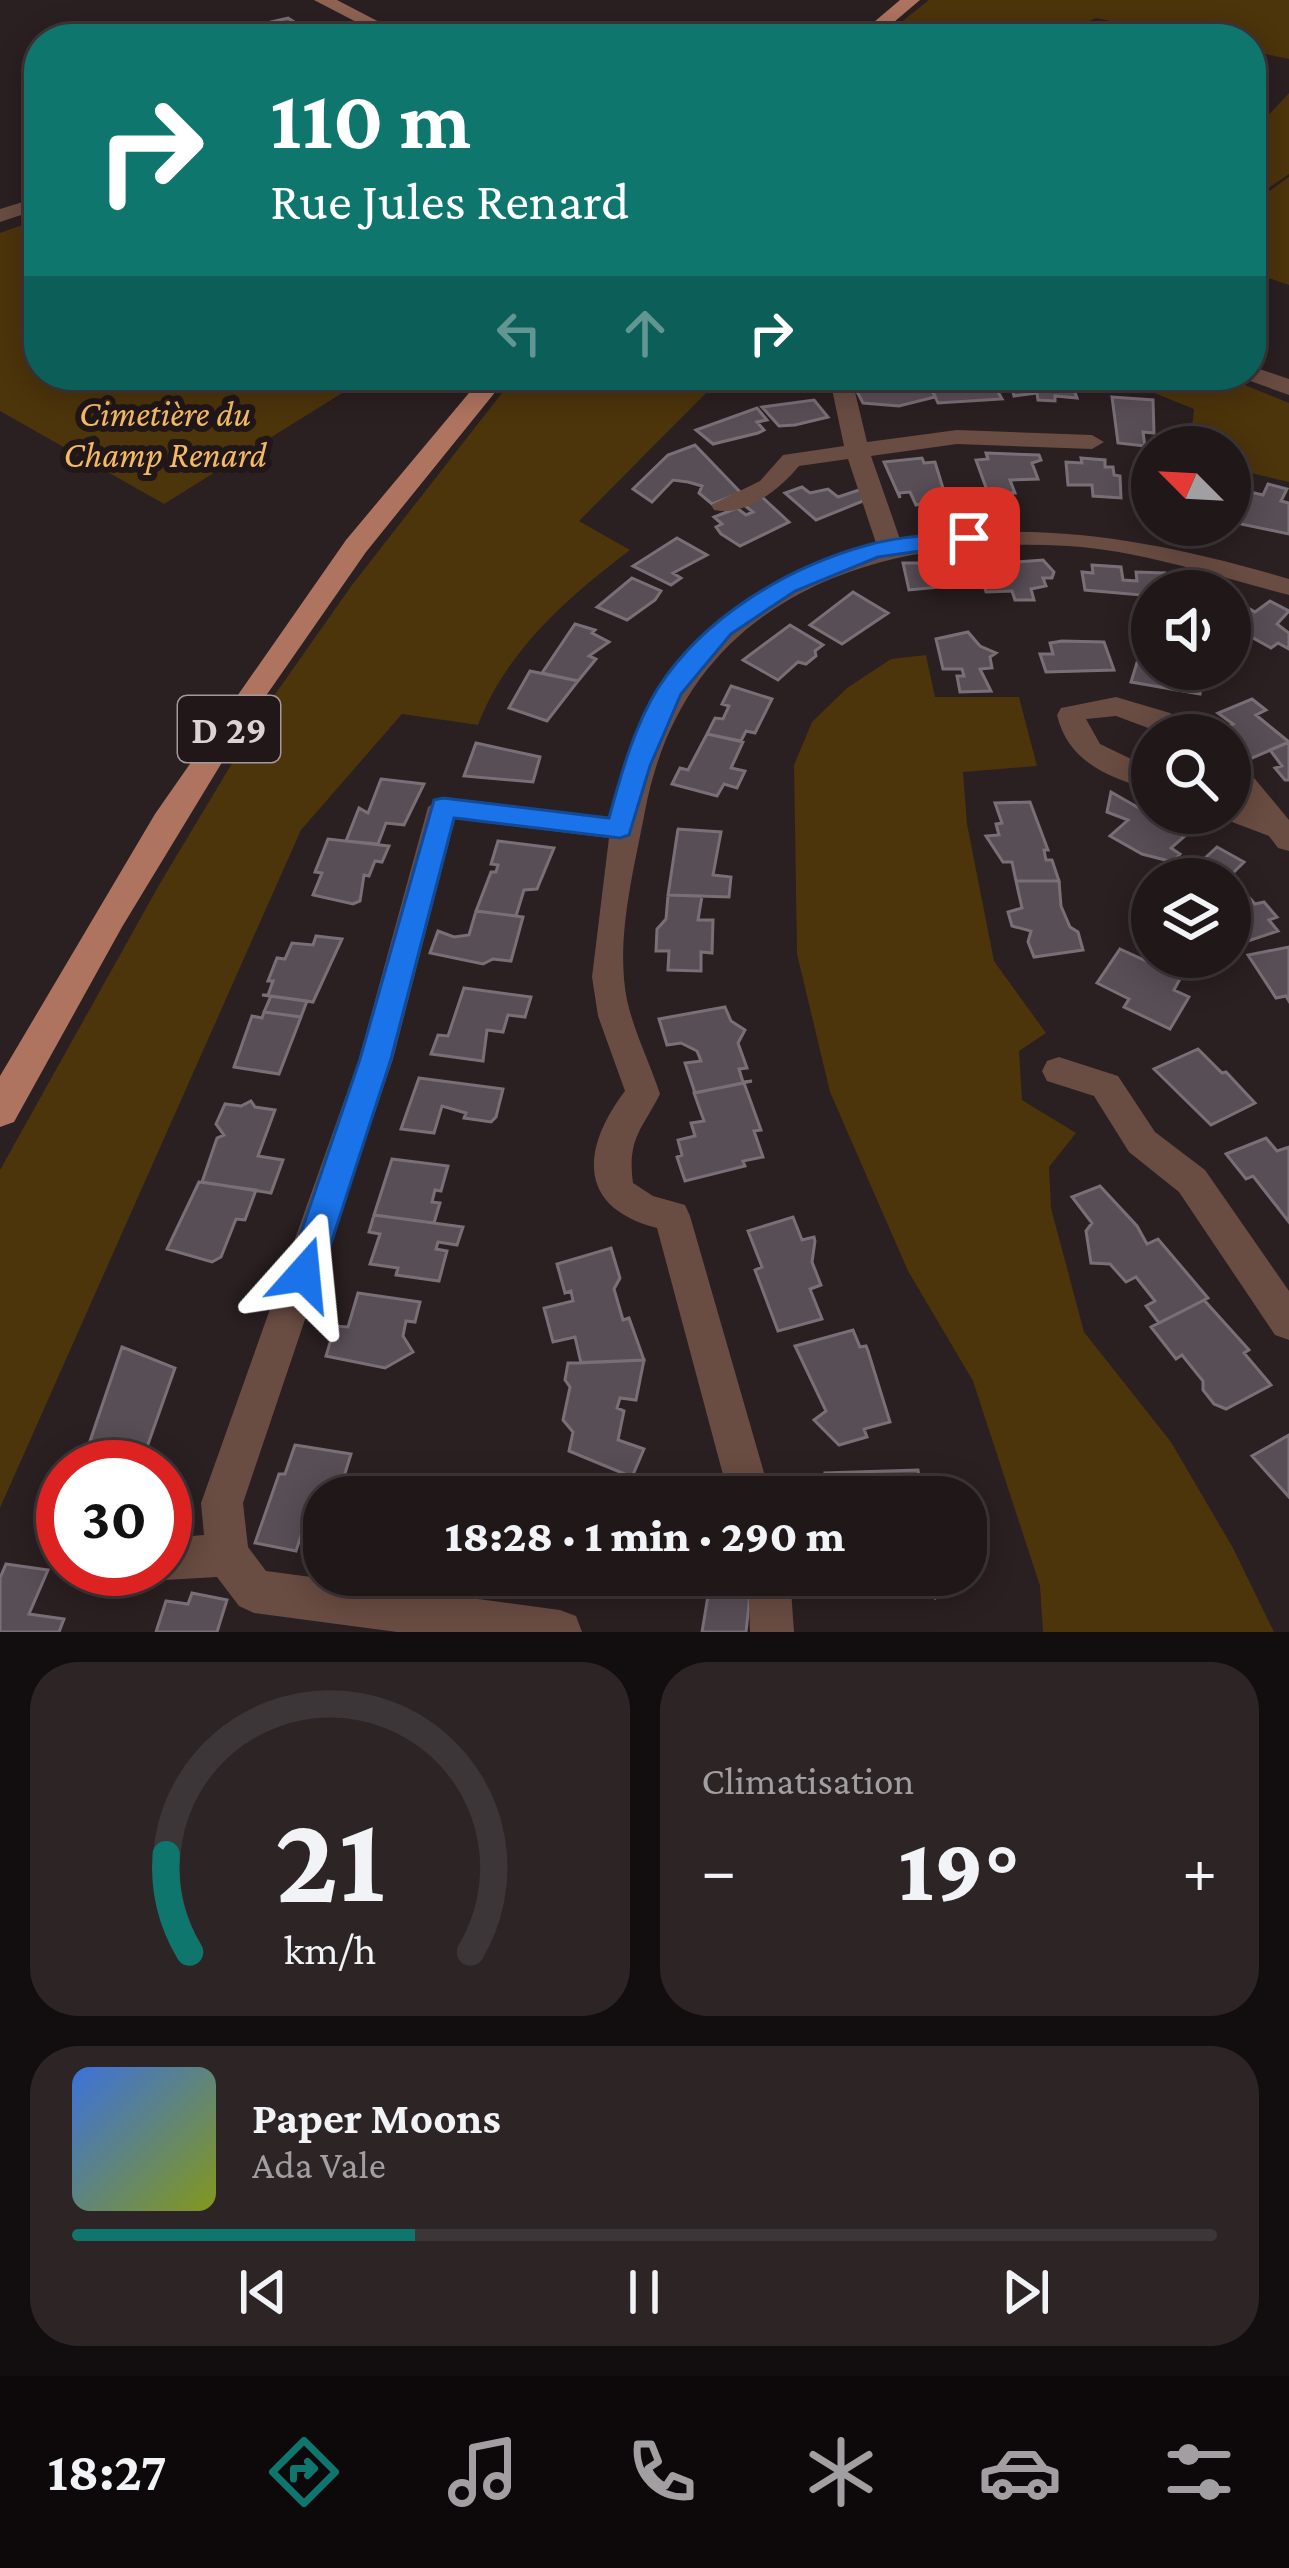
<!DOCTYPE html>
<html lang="fr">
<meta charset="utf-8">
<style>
body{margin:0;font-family:"Crimson Pro",serif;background:#2d2426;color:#f1f3f6;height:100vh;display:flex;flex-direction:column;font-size:45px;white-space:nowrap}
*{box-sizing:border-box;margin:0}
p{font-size:39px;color:#a29fa2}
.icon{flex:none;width:66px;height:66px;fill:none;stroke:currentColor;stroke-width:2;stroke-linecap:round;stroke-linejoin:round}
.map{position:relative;height:1632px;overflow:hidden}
.side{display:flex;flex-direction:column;gap:30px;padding:30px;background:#120d0e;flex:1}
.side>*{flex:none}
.banner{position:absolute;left:24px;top:24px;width:1242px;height:366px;border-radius:48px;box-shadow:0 6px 30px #0003,0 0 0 3px #3d3638;background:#0f766e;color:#fff;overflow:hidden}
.needle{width:78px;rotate:294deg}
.buttons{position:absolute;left:1131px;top:426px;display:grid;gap:24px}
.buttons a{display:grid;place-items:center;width:120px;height:120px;border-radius:50%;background:#201719;box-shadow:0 6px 30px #0003,0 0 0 3px #3d3638;font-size:60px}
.speed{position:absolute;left:36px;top:1440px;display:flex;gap:24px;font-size:60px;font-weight:700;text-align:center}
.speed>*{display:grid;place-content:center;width:156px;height:156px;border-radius:50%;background:#201719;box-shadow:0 6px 30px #0003,0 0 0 3px #3d3638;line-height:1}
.speed .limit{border:18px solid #d22;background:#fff;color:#111}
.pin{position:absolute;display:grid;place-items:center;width:102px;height:102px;color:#fff;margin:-51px;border-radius:24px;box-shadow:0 6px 18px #0006}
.me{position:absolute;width:132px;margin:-66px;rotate:18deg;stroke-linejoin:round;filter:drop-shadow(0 0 9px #0008)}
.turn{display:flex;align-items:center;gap:42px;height:252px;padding:0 48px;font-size:54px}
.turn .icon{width:156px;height:156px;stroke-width:2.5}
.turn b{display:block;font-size:84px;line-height:102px}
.lanes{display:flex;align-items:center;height:114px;padding:0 48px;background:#0003;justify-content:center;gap:60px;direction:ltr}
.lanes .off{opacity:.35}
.big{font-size:90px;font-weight:800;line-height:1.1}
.side .card{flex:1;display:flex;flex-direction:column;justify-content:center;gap:18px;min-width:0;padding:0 42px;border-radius:48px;background:#2d2426}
.side .dial{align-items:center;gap:0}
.dial svg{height:312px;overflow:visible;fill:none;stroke:#3d3638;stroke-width:7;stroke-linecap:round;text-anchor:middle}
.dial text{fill:#f1f3f6;stroke:none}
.song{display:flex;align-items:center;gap:36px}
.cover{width:144px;height:144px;border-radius:18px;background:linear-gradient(135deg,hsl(220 70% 55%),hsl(70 70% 35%))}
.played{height:12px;border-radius:6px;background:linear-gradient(90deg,#0f766e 30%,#3d3638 30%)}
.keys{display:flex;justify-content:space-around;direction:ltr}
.heat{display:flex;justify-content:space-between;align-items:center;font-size:66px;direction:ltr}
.side .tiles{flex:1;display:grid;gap:30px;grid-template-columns:1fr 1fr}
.card:last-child{grid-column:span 2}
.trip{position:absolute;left:303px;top:1476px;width:684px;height:120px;border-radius:48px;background:#201719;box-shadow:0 6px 30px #0003,0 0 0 3px #3d3638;font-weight:800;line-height:120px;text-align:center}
.tab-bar{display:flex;height:192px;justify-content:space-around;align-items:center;background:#0d090a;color:#a29fa2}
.tab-bar .icon{width:84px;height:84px}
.tab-bar .active{color:#0f766e}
.tab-bar b{font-size:54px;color:#f1f3f6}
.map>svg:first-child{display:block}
.green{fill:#4c340b}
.building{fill:#584e56;stroke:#796f77;stroke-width:3}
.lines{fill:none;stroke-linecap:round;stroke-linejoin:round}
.minor{fill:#694c42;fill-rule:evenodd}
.tertiary{fill:#694c42;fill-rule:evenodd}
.secondary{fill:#8f6352;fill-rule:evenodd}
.primary{fill:#ae745f;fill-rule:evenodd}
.route{fill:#1a73e8;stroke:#114b97;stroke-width:3}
.labels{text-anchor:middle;stroke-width:12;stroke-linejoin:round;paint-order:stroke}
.far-park-label{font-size:36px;font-style:italic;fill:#f4bb64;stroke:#211618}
.shield{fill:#211618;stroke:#a29a9b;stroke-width:3}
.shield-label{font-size:39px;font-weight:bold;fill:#dad2d3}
</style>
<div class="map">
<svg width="1289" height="1632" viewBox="0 0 1289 1632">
<rect width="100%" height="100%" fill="#2a1f21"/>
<!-- green -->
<path class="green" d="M 929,0 L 1289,0 L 1289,59 L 1251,51 L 1251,39 L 1195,39 L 1096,18 L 1051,39 L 880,39 Z
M 1289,93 L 1289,174 L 1251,200 L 1251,134 Z
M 1289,177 L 1289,285 L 1251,272 L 1251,204 Z
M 39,219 L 39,375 L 371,375 L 164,504 L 0,411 L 0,233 Z
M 516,375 L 724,375 L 579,521 L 630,550 C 567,598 507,650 478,725 L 402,714 L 301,830 L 0,1508 L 0,1170 L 159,885 L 264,710 L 352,585 Z
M 1110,375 L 1220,375 L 1289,403 L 1289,482 L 1230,468 L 1230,447 L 1190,447 L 1194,409 Z
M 926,655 L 935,697 L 1019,697 L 1037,766 L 963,772 L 967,824 L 994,961 L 1046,1033 L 1019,1051 L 1022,1100 L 1076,1133 L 1049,1167 L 1051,1208 L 1084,1332 L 1171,1442 L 1233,1548 L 1274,1632 L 1043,1632 L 1040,1586 L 973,1381 L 908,1271 L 830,1092 L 797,954 L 794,765 L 812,722 L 847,688 L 891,659 Z"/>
<!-- building -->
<path class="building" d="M 288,18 L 299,25 L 285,28 L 292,33 L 276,37 L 258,25 Z
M 910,375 L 914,382 L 928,381 L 935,397 L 899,406 L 863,403 L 852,382 L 885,385 L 880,378 Z
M 1009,375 L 1071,381 L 1077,398 L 1055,396 L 1055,401 L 1038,400 L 1037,393 L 1014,396 Z
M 989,376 L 1002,399 L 938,403 L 930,385 Z
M 1112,397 L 1153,400 L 1154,433 L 1143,432 L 1145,446 L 1118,443 Z
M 814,400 L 828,417 L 795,425 L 779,426 L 762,407 Z
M 757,408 L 767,420 L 757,422 L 764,430 L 758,433 L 713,444 L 696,430 Z
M 695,445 L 741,493 L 712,504 L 699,493 L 702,486 L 688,482 L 673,480 L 652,502 L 633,489 L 668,455 Z
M 986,453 L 1039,455 L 1041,460 L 1032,463 L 1038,479 L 1010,480 L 1015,493 L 988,493 L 976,460 L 988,459 Z
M 922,458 L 924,463 L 935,462 L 946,498 L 916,505 L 910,492 L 899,493 L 900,498 L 884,462 Z
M 1081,458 L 1105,460 L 1105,467 L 1113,467 L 1114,475 L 1120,476 L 1121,498 L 1093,496 L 1092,485 L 1068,485 L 1066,462 L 1082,463 Z
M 1268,484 L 1287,489 L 1281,501 L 1289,503 L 1289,534 L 1236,523 L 1250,492 L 1263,495 Z
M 802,487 L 810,493 L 828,489 L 838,497 L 862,489 L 863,501 L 816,520 L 785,493 Z
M 762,497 L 789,522 L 740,546 L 721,534 L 716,527 L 722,524 L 714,517 L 737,508 L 746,515 L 753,512 L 744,505 Z
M 677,538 L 707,555 L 673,573 L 681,578 L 671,585 L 633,566 Z
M 1043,560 L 1054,572 L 1052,578 L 1043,578 L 1046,586 L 1031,589 L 1034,600 L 1015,600 L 1012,591 L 986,592 L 978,565 Z
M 903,563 L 977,563 L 983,583 L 909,590 Z
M 1092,565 L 1121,567 L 1123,580 L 1137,581 L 1136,572 L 1164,573 L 1152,596 L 1085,590 L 1082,572 L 1093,573 Z
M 1164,573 L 1217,586 L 1216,591 L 1158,591 Z
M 632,578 L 661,591 L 655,600 L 627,620 L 597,607 Z
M 853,592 L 888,613 L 842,644 L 810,625 Z
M 1270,601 L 1289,611 L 1277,624 L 1289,633 L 1289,649 L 1278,643 L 1271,648 L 1230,625 L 1243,605 L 1255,612 Z
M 575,624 L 595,630 L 592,633 L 609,642 L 589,656 L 596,659 L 578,681 L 542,673 Z
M 790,625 L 823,645 L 815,651 L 816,656 L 806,664 L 798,662 L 778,680 L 743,660 Z
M 968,632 L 980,646 L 996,653 L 990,657 L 992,668 L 980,669 L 991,691 L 960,692 L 957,676 L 964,676 L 962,669 L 943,669 L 936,639 Z
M 1062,641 L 1104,642 L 1114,670 L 1046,672 L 1040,654 L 1053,654 L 1050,643 Z
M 1139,656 L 1152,660 L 1152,669 L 1203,669 L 1200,694 L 1131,682 Z
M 530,671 L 578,681 L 547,721 L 509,708 Z
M 731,686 L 772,699 L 755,733 L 746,731 L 741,741 L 707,734 L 715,718 L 723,719 L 729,706 L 722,704 Z
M 1252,699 L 1266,710 L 1256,715 L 1289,742 L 1243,762 L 1230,751 L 1240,744 L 1222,728 L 1233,724 L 1218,713 Z
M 707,734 L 743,742 L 731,768 L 745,771 L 737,788 L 724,784 L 717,796 L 672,784 L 680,768 L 688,770 Z
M 1289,742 L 1289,780 L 1285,780 L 1275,768 L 1282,766 L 1270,750 Z
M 476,743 L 540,757 L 533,782 L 464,776 Z
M 381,779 L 424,784 L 404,825 L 386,823 L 378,844 L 346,841 L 359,808 L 368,813 Z
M 1111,792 L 1186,835 L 1171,848 L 1180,854 L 1173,862 L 1142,854 L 1110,836 L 1128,820 L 1107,812 Z
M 1030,802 L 1048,850 L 1044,850 L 1046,860 L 1052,860 L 1059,881 L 1016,881 L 1012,862 L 1003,862 L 986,836 L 999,835 L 996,824 L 1002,823 L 995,803 Z
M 678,829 L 677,829 L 721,832 L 713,875 L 731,877 L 729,897 L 668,895 Z
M 328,839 L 389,846 L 382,862 L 375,861 L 369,876 L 364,875 L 360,901 L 353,904 L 313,895 L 322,873 L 315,872 Z
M 498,841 L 554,848 L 537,889 L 524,890 L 516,916 L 476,911 L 491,872 L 496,872 L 498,865 L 491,864 Z
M 1217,847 L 1244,862 L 1230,876 L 1255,904 L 1264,902 L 1277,917 L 1269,920 L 1278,931 L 1233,946 L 1230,943 L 1230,879 L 1207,879 L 1192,870 Z
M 1016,881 L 1059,881 L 1061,906 L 1070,927 L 1078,932 L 1083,950 L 1034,957 L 1028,942 L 1031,931 L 1012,926 L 1008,912 L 1022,908 Z
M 668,895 L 702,896 L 698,920 L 713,920 L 712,953 L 701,952 L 701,971 L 668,970 L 669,951 L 656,951 L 657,929 L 666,919 Z
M 476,911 L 523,917 L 511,961 L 493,959 L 483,964 L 430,953 L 438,931 L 454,937 L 469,935 Z
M 316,936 L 342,939 L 313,1002 L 262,995 L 268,995 L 273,981 L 268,981 L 277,958 L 285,959 L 292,943 L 313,945 Z
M 1289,947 L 1289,1001 L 1286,996 L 1276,998 L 1248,955 Z
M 1120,949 L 1181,977 L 1174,990 L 1189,997 L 1170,1029 L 1124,1007 L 1129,999 L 1097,983 Z
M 464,988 L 531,997 L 525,1017 L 508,1015 L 503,1032 L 487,1030 L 483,1061 L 431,1054 L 438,1035 L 448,1036 Z
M 271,996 L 307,1001 L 301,1017 L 264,1012 Z
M 725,1007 L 731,1021 L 745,1030 L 738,1043 L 747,1068 L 739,1069 L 743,1082 L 752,1081 L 695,1093 L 685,1063 L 701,1061 L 697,1051 L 681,1043 L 667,1045 L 659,1019 Z
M 264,1012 L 301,1017 L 279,1074 L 234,1067 L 252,1016 L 262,1018 Z
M 1198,1049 L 1222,1073 L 1226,1072 L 1255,1103 L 1211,1125 L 1154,1069 Z
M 419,1078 L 503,1089 L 496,1117 L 491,1122 L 464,1118 L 466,1113 L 442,1106 L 434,1133 L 401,1129 Z
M 744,1083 L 761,1130 L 754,1131 L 763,1157 L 743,1161 L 745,1166 L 685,1181 L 677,1157 L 682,1155 L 678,1140 L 695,1136 L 691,1123 L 704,1121 L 694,1093 Z
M 251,1101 L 255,1107 L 275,1110 L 258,1156 L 283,1160 L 271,1193 L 202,1182 L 217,1138 L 224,1135 L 216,1124 L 225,1104 L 241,1106 Z
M 1266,1138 L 1277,1151 L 1289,1147 L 1289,1222 L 1253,1176 L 1246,1179 L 1226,1154 Z
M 392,1159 L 448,1166 L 441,1191 L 435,1190 L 432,1202 L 440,1203 L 434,1223 L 374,1215 Z
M 199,1182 L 256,1190 L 245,1220 L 236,1219 L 221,1257 L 212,1262 L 167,1249 Z
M 1100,1186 L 1137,1226 L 1147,1244 L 1158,1239 L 1208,1298 L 1159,1323 L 1146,1306 L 1155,1301 L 1136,1277 L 1126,1282 L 1110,1264 L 1091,1263 L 1086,1231 L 1092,1223 L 1072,1197 Z
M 374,1215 L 463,1227 L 457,1245 L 438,1242 L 436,1249 L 447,1251 L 439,1281 L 396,1275 L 398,1268 L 370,1264 L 380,1234 L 369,1232 Z
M 793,1217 L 802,1240 L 814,1237 L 815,1241 L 812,1262 L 821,1285 L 810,1289 L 822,1319 L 778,1331 L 755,1270 L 762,1267 L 748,1231 Z
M 611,1248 L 620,1278 L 614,1289 L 623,1320 L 629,1318 L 644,1360 L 581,1363 L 575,1337 L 553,1342 L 544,1308 L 573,1301 L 571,1291 L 565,1293 L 557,1264 Z
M 358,1293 L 420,1302 L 415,1322 L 406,1321 L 403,1336 L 413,1352 L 385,1368 L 326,1356 L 335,1326 L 348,1327 Z
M 1204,1300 L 1249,1350 L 1244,1353 L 1271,1385 L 1226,1409 L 1214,1404 L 1203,1390 L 1203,1381 L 1182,1355 L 1176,1359 L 1151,1327 Z
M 853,1330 L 860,1347 L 866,1346 L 868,1351 L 890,1422 L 864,1429 L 867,1437 L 839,1445 L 814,1420 L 826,1411 L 795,1346 Z
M 122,1347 L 175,1368 L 147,1447 L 133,1455 L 118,1453 L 112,1443 L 90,1441 Z
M 644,1360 L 636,1400 L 620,1398 L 617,1408 L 624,1411 L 618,1440 L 644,1449 L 632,1477 L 569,1451 L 573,1432 L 563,1420 L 570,1387 L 565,1380 L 568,1363 Z
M 1289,1435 L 1289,1497 L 1252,1456 Z
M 295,1445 L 351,1454 L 342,1483 L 354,1485 L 351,1497 L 324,1497 L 324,1506 L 311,1505 L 296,1551 L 255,1543 L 279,1474 L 285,1474 Z
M 918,1470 L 921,1490 L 933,1489 L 934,1497 L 827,1497 L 825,1473 Z
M 6,1564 L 48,1570 L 29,1614 L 64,1619 L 59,1632 L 0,1632 L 0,1578 Z
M 425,1575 L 469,1575 L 465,1596 L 423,1583 Z
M 469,1575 L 510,1575 L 506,1593 L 475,1589 L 477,1577 Z
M 878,1575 L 939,1575 L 938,1590 L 935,1598 Z
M 711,1578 L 750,1595 L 746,1632 L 702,1632 Z
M 192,1593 L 227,1600 L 217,1632 L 156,1632 L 166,1601 L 188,1604 Z"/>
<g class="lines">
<!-- minor -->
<path class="minor" d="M 39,197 L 39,209 L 0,222 L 0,209 Z
M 829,375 L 851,375 L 867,442 L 957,430 L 1092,435 L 1104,442 L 1092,449 L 957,444 L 871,456 L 901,542 C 1035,517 1160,541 1289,579 L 1289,595 C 1215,576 1144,551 1068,546 C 872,534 685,599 645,811 C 634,870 615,940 627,1000 C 634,1032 650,1063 660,1094 C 642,1130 627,1138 633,1183 L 653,1196 L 685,1205 L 690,1216 L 771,1497 L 729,1497 L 657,1228 C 577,1208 581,1149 625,1091 L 598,1016 L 592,977 L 609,838 L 455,819 L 393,1059 L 243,1503 L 248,1547 L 266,1571 L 560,1610 L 576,1616 L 582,1632 L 397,1632 L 254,1613 L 239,1606 L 217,1577 L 165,1580 L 150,1574 L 148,1569 L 165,1569 L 165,1538 L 204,1535 L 201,1503 L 359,1059 L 428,807 L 443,797 L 614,818 L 626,758 L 682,659 L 757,594 L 848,552 L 877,546 L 848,459 L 799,466 C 780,489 746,517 714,510 L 711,505 L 760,481 L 783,455 L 844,446 Z
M 1116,697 L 1170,713 L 1203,735 L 1167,735 L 1116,716 L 1086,719 L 1100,744 L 1152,769 L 1152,790 C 1109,778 1068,762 1057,715 L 1061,708 Z
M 1230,758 L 1240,761 L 1289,820 L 1289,851 L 1278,848 L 1269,836 L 1219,817 L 1217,813 L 1230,813 L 1230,800 L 1243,803 L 1230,788 Z
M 1059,1057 L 1118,1076 L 1155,1132 L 1205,1170 L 1289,1291 L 1289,1340 L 1275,1335 L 1179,1192 L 1129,1152 L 1094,1096 L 1047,1081 L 1042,1071 L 1047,1061 Z
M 748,1575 L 790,1575 L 794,1632 L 750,1632 Z"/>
<!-- tertiary -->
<path class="tertiary" d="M 1251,366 L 1289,379 L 1289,395 L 1242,378 L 1240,375 L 1251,375 Z"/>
<!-- secondary -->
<path class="secondary" d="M 314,0 L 337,0 L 412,39 L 389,39 Z"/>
<!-- primary -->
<path class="primary" d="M 900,0 L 920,0 L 874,39 L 854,39 Z
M 484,375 L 509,375 L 366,552 L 238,736 L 122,927 L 14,1122 L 0,1127 L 0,1076 L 155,814 L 346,540 Z"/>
</g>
<!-- route -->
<path class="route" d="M 969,531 L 980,538 L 977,543 L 878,557 L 795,591 L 731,634 L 681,694 L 650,766 L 629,835 L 620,838 L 454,818 L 391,1059 L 321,1274 L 316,1284 L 304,1289 L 292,1284 L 287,1274 L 360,1059 L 434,800 L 443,798 L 609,818 C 621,774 634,727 658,688 C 704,617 787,567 868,545 C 900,536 936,535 969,531 Z"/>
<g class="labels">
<!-- far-park labels -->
<g class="far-park-label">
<text x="165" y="426">Cimetière du<tspan x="165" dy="41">Champ Renard</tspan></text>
</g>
<!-- shield labels -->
<rect class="shield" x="178" y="696" width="102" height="66" rx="9"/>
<g class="shield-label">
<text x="229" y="743">D 29</text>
</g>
</g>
</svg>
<div class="buttons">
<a><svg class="needle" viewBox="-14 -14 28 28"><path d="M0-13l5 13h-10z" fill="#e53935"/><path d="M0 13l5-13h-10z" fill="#a29fa2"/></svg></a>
<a><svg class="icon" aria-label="sound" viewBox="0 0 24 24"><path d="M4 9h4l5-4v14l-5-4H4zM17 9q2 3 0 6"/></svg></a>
<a><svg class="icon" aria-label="search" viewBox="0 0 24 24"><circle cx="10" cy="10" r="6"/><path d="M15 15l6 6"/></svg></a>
<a><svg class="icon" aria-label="layers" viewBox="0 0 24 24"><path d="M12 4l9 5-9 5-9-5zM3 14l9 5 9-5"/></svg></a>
</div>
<div class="speed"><div class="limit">30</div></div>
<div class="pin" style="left:969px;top:538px;background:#d93025"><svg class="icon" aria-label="arrive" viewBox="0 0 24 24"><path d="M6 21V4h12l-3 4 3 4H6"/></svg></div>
<svg class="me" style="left:304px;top:1274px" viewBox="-20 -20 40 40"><path d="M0-17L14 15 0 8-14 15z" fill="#1a73e8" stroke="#fff" stroke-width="4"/></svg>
<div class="trip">18:28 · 1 min · 290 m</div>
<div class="banner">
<div class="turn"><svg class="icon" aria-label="right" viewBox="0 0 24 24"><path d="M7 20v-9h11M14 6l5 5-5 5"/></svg><div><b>110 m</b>Rue Jules Renard</div></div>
<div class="lanes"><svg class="icon off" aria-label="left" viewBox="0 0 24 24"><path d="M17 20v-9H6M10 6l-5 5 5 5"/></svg><svg class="icon off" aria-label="ahead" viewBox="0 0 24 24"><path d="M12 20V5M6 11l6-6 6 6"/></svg><svg class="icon" aria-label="right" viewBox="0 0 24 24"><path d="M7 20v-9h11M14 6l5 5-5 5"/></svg></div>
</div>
</div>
<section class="side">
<div class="tiles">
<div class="card dial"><svg viewBox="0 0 100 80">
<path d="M14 69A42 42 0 1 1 86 69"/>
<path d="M14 69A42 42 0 0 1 8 44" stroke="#0f766e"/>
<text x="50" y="56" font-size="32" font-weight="700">21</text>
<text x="50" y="72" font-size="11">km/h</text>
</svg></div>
<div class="card"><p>Climatisation</p>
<div class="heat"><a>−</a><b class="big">19°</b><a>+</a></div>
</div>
<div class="card">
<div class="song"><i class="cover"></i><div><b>Paper Moons</b><p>Ada Vale</p></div></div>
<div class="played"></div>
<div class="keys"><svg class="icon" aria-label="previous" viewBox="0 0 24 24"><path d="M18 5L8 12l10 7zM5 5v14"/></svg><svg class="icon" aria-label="pause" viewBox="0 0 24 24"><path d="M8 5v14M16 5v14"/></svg><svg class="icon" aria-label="next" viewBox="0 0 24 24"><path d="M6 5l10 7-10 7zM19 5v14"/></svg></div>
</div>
</div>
</section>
<nav class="tab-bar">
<b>18:27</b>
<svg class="icon active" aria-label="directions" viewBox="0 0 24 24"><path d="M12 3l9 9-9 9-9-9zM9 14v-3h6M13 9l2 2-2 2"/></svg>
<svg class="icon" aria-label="music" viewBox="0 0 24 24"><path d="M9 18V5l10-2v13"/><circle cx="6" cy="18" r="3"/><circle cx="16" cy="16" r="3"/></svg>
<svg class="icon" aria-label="phone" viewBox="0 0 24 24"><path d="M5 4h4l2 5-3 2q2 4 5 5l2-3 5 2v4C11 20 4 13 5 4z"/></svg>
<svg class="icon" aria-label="climate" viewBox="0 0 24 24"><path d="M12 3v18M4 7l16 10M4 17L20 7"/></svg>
<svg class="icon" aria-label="car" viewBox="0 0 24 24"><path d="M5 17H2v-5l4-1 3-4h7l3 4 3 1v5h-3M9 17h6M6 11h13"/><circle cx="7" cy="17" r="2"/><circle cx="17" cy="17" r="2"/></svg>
<svg class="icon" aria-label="filters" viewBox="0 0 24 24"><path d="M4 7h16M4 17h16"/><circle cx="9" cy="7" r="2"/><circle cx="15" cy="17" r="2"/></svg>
</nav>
